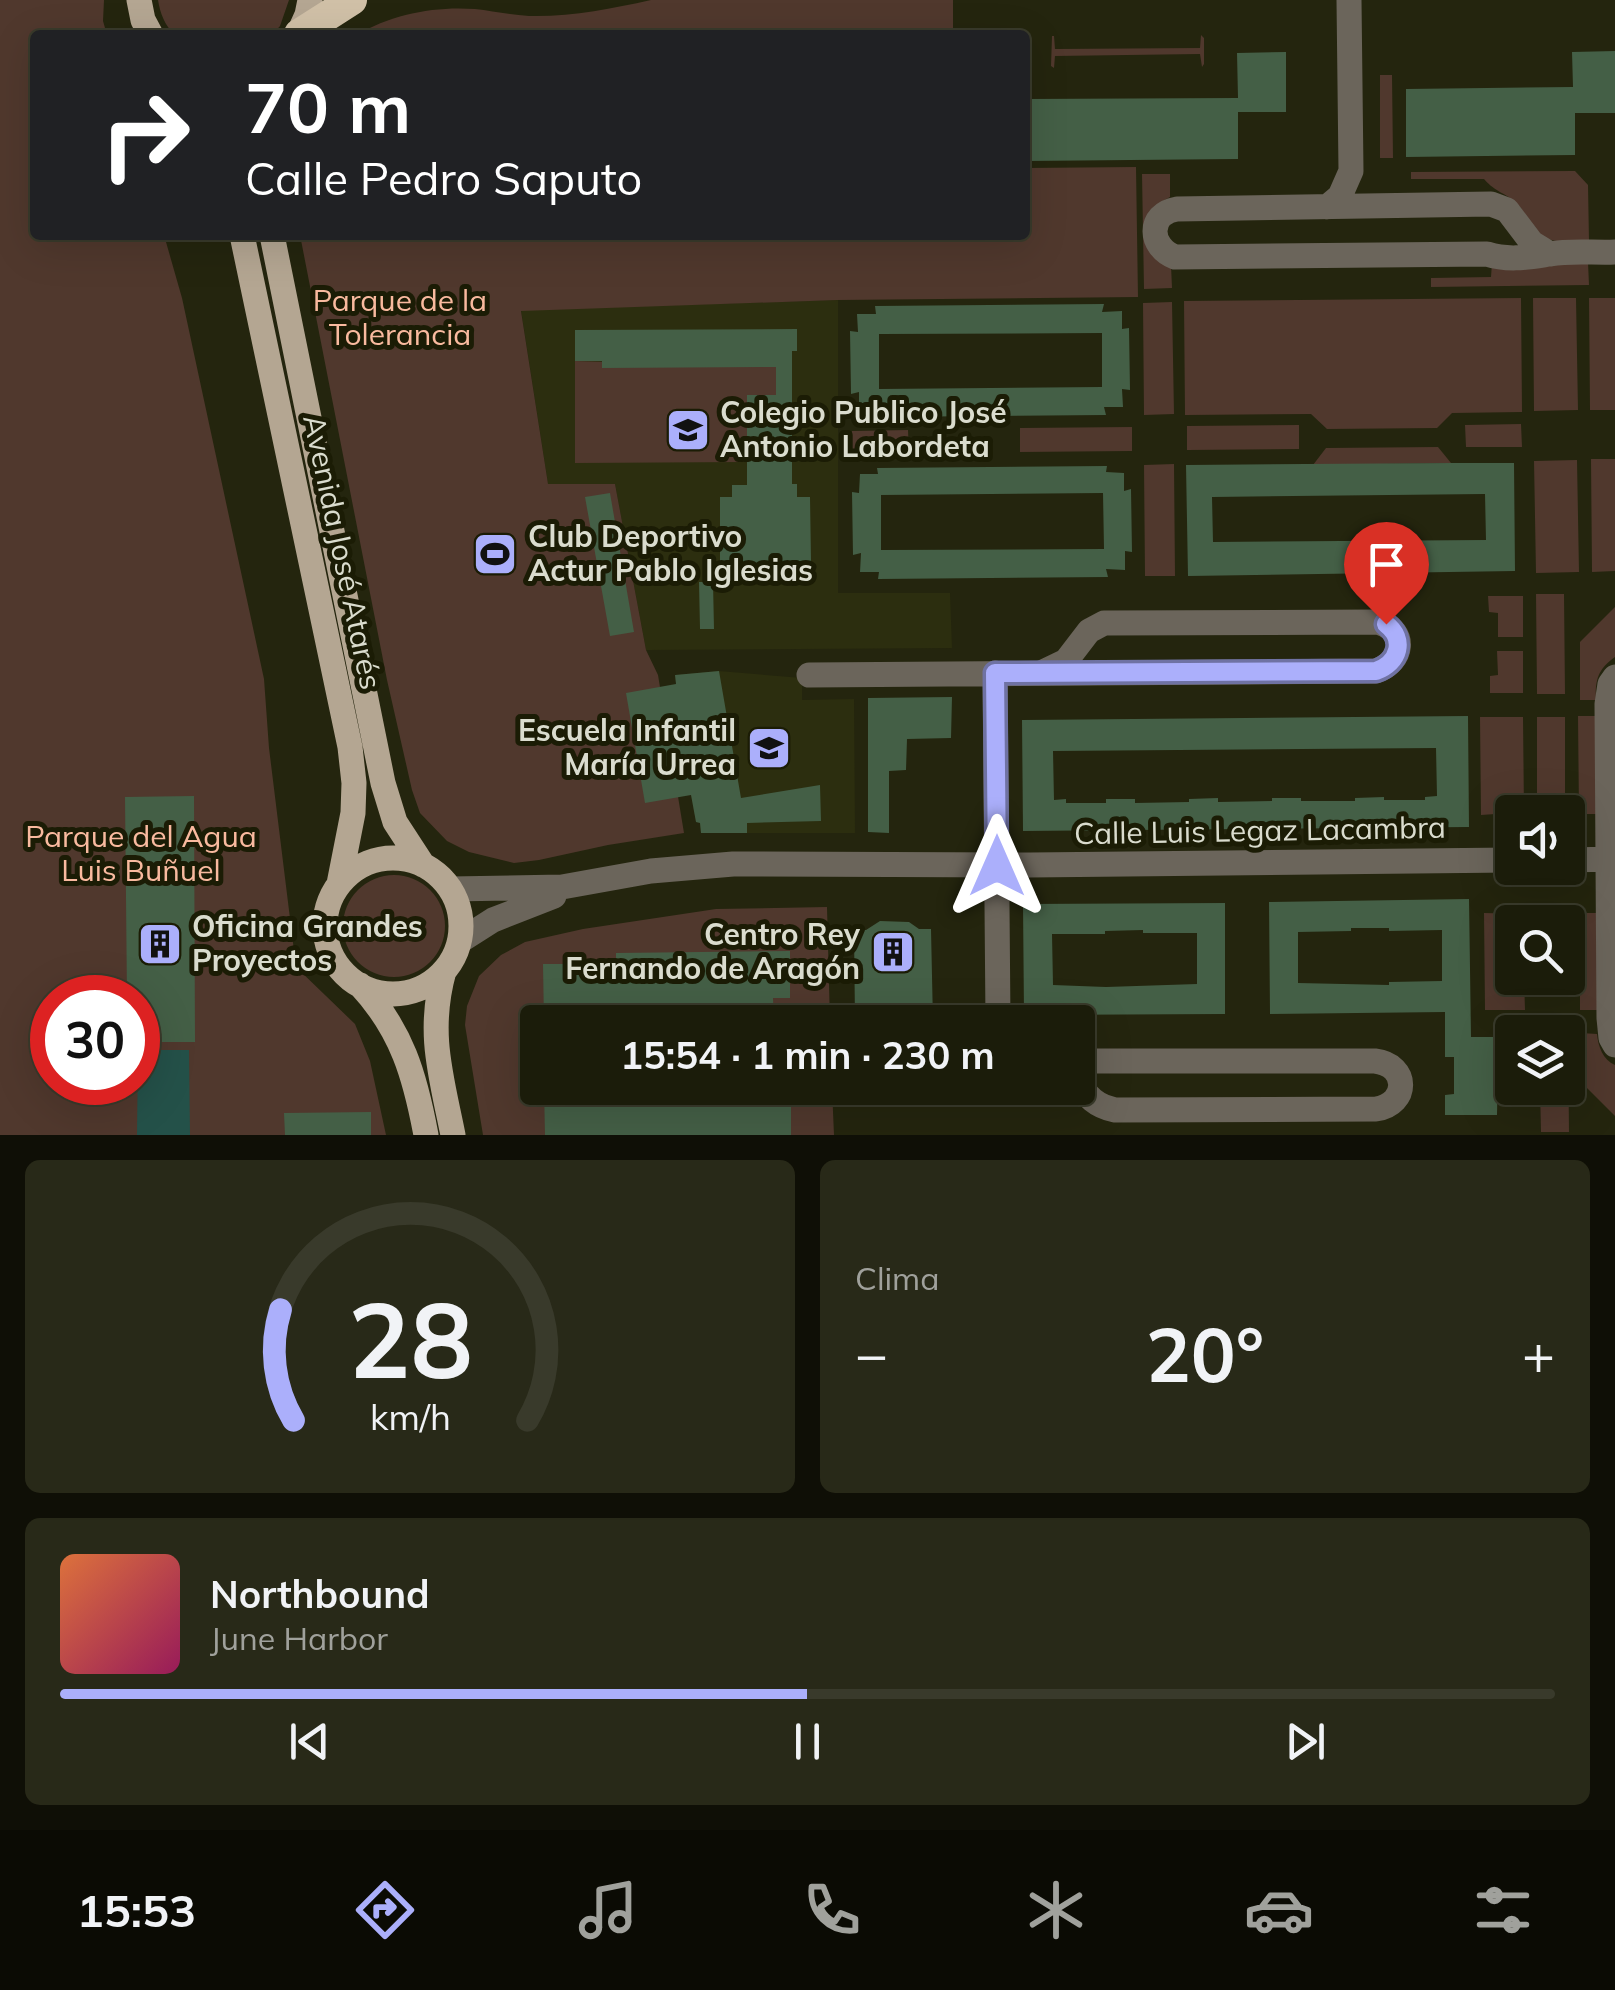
<!DOCTYPE html>
<html lang="es">
<meta charset="utf-8">
<style>
body{margin:0;font-family:Mulish,sans-serif;background:#282918;color:#f1f3f6;height:100vh;display:flex;flex-direction:column;font-size:38px;white-space:nowrap}
*{box-sizing:border-box;margin:0}
p{font-size:32px;color:#a0a19c}
.icon{flex:none;width:55px;height:55px;fill:none;stroke:currentColor;stroke-width:2;stroke-linecap:round;stroke-linejoin:round}
.map{position:relative;height:1135px;overflow:hidden}
.drawer{display:flex;flex-direction:column;gap:25px;padding:25px;background:#0f0f06;flex:1}
.drawer>*{flex:none}
.hud{position:absolute;left:30px;top:30px;width:1000px;height:210px;border-radius:10px;box-shadow:0 10px 40px #0002,0 0 0 2px #393a2b;background:#202124;color:#fff;overflow:hidden}
.buttons{position:absolute;left:1495px;top:795px;display:grid;gap:20px}
.buttons a{display:grid;place-items:center;width:90px;height:90px;border-radius:10px;background:#1b1c0a;box-shadow:0 10px 40px #0002,0 0 0 2px #393a2b;font-size:50px}
.speed{position:absolute;left:30px;top:975px;display:flex;gap:20px;font-size:50px;font-weight:700;text-align:center}
.speed>*{display:grid;place-content:center;width:130px;height:130px;border-radius:50%;background:#1b1c0a;box-shadow:0 10px 40px #0002,0 0 0 2px #393a2b;line-height:1}
.speed .limit{border:15px solid #d22;background:#fff;color:#111}
.pin{position:absolute;display:grid;place-items:center;width:85px;height:85px;color:#fff;margin:-102px -42px;border-radius:50% 50% 50% 0;rotate:-45deg;box-shadow:0 0 10px #0007}
.pin .icon{rotate:45deg}
.me{position:absolute;width:110px;margin:-55px;rotate:0deg;stroke-linejoin:round;filter:drop-shadow(0 0 8px #0008)}
.turn{display:flex;align-items:center;gap:35px;height:210px;padding:0 50px;font-size:45px}
.turn .icon{width:130px;height:130px;stroke-width:2.5}
.turn b{display:block;font-size:70px;line-height:85px}
.big{font-size:75px;font-weight:700;line-height:1.1}
.drawer .card{flex:1;display:flex;flex-direction:column;justify-content:center;gap:15px;min-width:0;padding:0 35px;border-radius:15px;background:#282918}
.drawer .dial{align-items:center;gap:0}
.dial svg{height:260px;overflow:visible;fill:none;stroke:#393a2b;stroke-width:7;stroke-linecap:round;text-anchor:middle}
.dial text{fill:#f1f3f6;stroke:none}
.song{display:flex;align-items:center;gap:30px}
.cover{width:120px;height:120px;border-radius:15px;background:linear-gradient(135deg,hsl(20 70% 55%),hsl(330 70% 35%))}
.played{height:10px;border-radius:5px;background:linear-gradient(90deg,#abaffb 50%,#393a2b 50%)}
.keys{display:flex;justify-content:space-around;direction:ltr}
.heat{display:flex;justify-content:space-between;align-items:center;font-size:55px;direction:ltr}
.drawer .tiles{flex:1;display:grid;gap:25px;grid-template-columns:1fr 1fr}
.card:last-child{grid-column:span 2}
.trip{position:absolute;left:520px;top:1005px;width:575px;height:100px;border-radius:10px;background:#1b1c0a;box-shadow:0 10px 40px #0002,0 0 0 2px #393a2b;font-weight:700;line-height:100px;text-align:center}
.tabs{display:flex;height:160px;justify-content:space-around;align-items:center;background:#0b0b04;color:#a0a19c}
.tabs .icon{width:70px;height:70px}
.tabs .selected{color:#abaffb}
.tabs b{font-size:45px;color:#f1f3f6}
.map>svg:first-child{display:block}
.built{fill:#2c2e0f}
.green{fill:#50382d;fill-rule:evenodd}
.water{fill:#245149}
.building{fill:#445f46;fill-rule:evenodd}
.lines{fill:none;stroke-linecap:round;stroke-linejoin:round}
.minor{stroke:#6b655b;stroke-width:25}
.major{stroke:#b4a692;stroke-width:25}
.highway{stroke:#d0c0a7;stroke-width:30}
.route-casing{stroke:#6f72a3;stroke-width:25}
.route{stroke:#abaffb;stroke-width:18}
.labels{text-anchor:middle;stroke-width:10;stroke-linejoin:round;paint-order:stroke}
.park-label{font-size:30px;fill:#f9ba9f;stroke:#1b1c05}
.poi-label{font-size:30px;font-weight:bold;fill:#dadcce;stroke:#1b1c05;text-anchor:start}
.street-label{font-size:30px;fill:#dadcce;stroke:#1b1c05}
</style>
<div class="map">
<svg width="1615" height="1135" viewBox="0 0 1615 1135">
<rect width="100%" height="100%" fill="#24250e"/>
<!-- built -->
<path class="built" d="M 838,300 L 838,593 L 950,593 L 952,648 L 646,650 L 615,484 L 548,484 L 521,310 Z
M 719,671 L 802,678 L 802,700 L 854,699 L 855,833 L 701,833 L 700,823 L 696,822 L 673,691 L 677,690 L 675,675 Z"/>
<!-- green -->
<path class="green" d="M 0,0 L 104,0 L 103,21 L 107,35 L 35,35 L 35,235 L 164,235 L 182,298 L 264,679 L 269,748 L 296,967 L 355,1024 L 370,1061 L 386,1135 L 0,1135 ZM 52,998 L 138,998 L 138,1082 L 52,1082 Z
M 158,0 L 289,0 L 280,26 L 272,35 L 175,35 C 165,26 160,13 158,0 Z
M 651,0 L 953,0 L 953,35 L 357,35 C 391,14 435,6 475,9 C 493,11 511,15 529,16 C 571,17 610,9 651,0 Z
M 1201,35 L 1204,38 L 1204,64 L 1202,67 L 1200,54 L 1055,56 L 1054,68 L 1051,66 L 1052,36 L 1054,36 L 1055,49 L 1200,48 Z
M 1380,75 L 1392,75 L 1393,158 L 1380,158 Z
M 1136,167 L 1138,297 L 838,300 L 521,311 L 548,484 L 615,484 L 646,650 L 658,675 L 684,833 L 608,845 L 539,860 L 514,863 L 469,852 L 447,841 L 420,813 L 412,790 L 387,680 L 300,235 L 1025,235 L 1025,168 Z
M 1575,171 L 1588,185 L 1589,241 C 1572,241 1547,245 1534,231 C 1526,223 1526,211 1516,203 C 1505,192 1496,193 1484,179 L 1411,179 L 1411,172 Z
M 1142,174 L 1170,174 L 1170,197 L 1161,202 L 1171,265 L 1172,288 L 1144,289 Z
M 1588,262 L 1589,285 L 1431,287 L 1431,278 L 1491,277 L 1492,263 Z
M 1521,298 L 1522,412 L 1452,413 L 1437,428 L 1327,429 L 1311,414 L 1185,415 L 1184,301 Z
M 1533,298 L 1576,298 L 1578,410 L 1534,411 Z
M 1589,298 L 1615,298 L 1615,410 L 1590,410 Z
M 1172,302 L 1174,414 L 1144,415 L 1143,303 Z
M 575,361 L 776,367 L 776,395 L 747,395 L 747,462 L 575,463 Z
M 1521,424 L 1522,447 L 1466,447 L 1465,425 Z
M 1299,425 L 1299,449 L 1187,450 L 1187,426 Z
M 1132,427 L 1132,451 L 1020,452 L 1020,428 Z
M 908,430 L 909,453 L 852,453 L 852,431 Z
M 1438,447 L 1451,463 L 1313,465 L 1326,448 Z
M 1591,459 L 1615,459 L 1615,571 L 1592,572 Z
M 1577,460 L 1579,572 L 1536,573 L 1534,461 Z
M 1174,464 L 1175,576 L 1145,576 L 1144,465 Z
M 1536,594 L 1564,594 L 1565,694 L 1537,694 Z
M 1488,596 L 1523,596 L 1523,637 L 1498,637 L 1498,613 L 1489,612 Z
M 1615,607 L 1615,657 C 1598,669 1595,680 1596,700 L 1580,700 L 1580,642 Z
M 1497,651 L 1523,651 L 1523,693 L 1490,693 L 1490,676 L 1498,675 Z
M 1578,716 L 1595,716 L 1596,814 L 1579,814 Z
M 1480,717 L 1523,717 L 1524,812 L 1481,815 Z
M 1537,717 L 1565,717 L 1565,812 L 1537,812 Z
M343 926a51 51 0 1 1 102 0a51 51 0 1 1-102 0Z
M 827,907 L 830,1022 L 538,1022 L 538,1088 L 832,1088 L 834,1135 L 483,1135 L 465,1025 L 467,1006 L 479,976 L 501,955 L 525,942 L 583,929 L 716,909 Z
M 1484,913 L 1524,914 L 1524,922 L 1512,922 L 1512,978 L 1524,978 L 1525,1010 L 1485,1010 Z
M 1580,913 L 1597,913 L 1598,1010 L 1580,1010 Z
M 1540,1032 L 1568,1032 L 1569,1132 L 1541,1132 L 1540,1088 L 1568,1088 L 1568,1032 Z
M 1581,1033 L 1597,1034 C 1598,1046 1603,1060 1615,1065 L 1615,1116 L 1581,1082 Z"/>
<!-- water -->
<path class="water" d="M 138,1050 L 189,1050 L 190,1135 L 137,1135 Z"/>
<!-- building -->
<path class="building" d="M 1615,51 L 1615,113 L 1575,113 L 1575,155 L 1406,157 L 1406,89 L 1573,87 L 1572,52 Z
M 1286,52 L 1286,112 L 1238,112 L 1238,159 L 1025,161 L 1025,99 L 1238,98 L 1237,53 Z
M 1104,304 L 1102,312 L 1122,311 L 1122,329 L 1129,328 L 1130,390 L 1122,389 L 1123,407 L 1104,407 L 1106,415 L 876,417 L 877,410 L 859,410 L 859,392 L 851,394 L 850,331 L 858,332 L 857,314 L 876,314 L 875,306 ZM 1102,333 L 1102,387 L 879,389 L 879,334 Z
M 797,329 L 797,351 L 792,351 L 792,484 L 797,484 L 797,497 L 810,497 L 811,561 L 798,561 L 798,576 L 781,576 L 781,583 L 749,583 L 749,577 L 720,577 L 720,497 L 732,497 L 732,485 L 747,485 L 747,395 L 776,395 L 776,367 L 602,368 L 602,361 L 575,361 L 575,330 Z
M 1451,463 L 1514,463 L 1515,571 L 1188,576 L 1186,465 ZM 1485,494 L 1486,540 L 1213,542 L 1212,497 Z
M 1107,466 L 1106,472 L 1124,473 L 1124,491 L 1131,489 L 1132,552 L 1125,551 L 1125,570 L 1106,569 L 1108,577 L 878,579 L 879,572 L 860,572 L 861,553 L 853,555 L 852,492 L 859,493 L 860,474 L 878,474 L 877,468 ZM 1103,493 L 1104,549 L 881,550 L 881,495 Z
M 610,493 L 634,632 L 610,636 L 585,497 Z
M 699,582 L 713,582 L 714,629 L 700,629 Z
M 719,671 L 741,798 L 820,785 L 821,821 L 747,823 L 747,833 L 701,833 L 700,823 L 696,822 L 691,795 L 645,803 L 626,693 L 676,684 L 675,675 Z
M 952,697 L 951,738 L 907,739 L 906,770 L 889,771 L 889,833 L 868,832 L 868,698 Z
M 1468,716 L 1469,827 L 1023,831 L 1022,720 ZM 1436,748 L 1437,796 L 1425,797 L 1425,800 L 1384,800 L 1384,797 L 1355,798 L 1355,801 L 1301,801 L 1301,798 L 1272,798 L 1272,801 L 1218,802 L 1218,798 L 1189,799 L 1189,802 L 1135,803 L 1135,799 L 1106,799 L 1106,803 L 1066,803 L 1066,799 L 1054,800 L 1053,751 Z
M 194,796 L 195,1042 L 138,1042 L 138,998 L 127,998 L 125,797 Z
M 1469,899 L 1471,1037 L 1512,1037 L 1512,1064 L 1498,1064 L 1497,1115 L 1445,1115 L 1445,1095 L 1454,1094 L 1454,1057 L 1445,1057 L 1445,1012 L 1270,1014 L 1269,902 ZM 1351,928 L 1389,928 L 1389,931 L 1442,930 L 1442,981 L 1389,982 L 1389,985 L 1298,983 L 1298,932 L 1351,931 Z
M 1225,903 L 1225,1014 L 1024,1015 L 1023,904 ZM 1143,930 L 1143,933 L 1197,933 L 1197,984 L 1106,987 L 1053,985 L 1052,934 L 1105,934 L 1105,931 Z
M 880,921 L 909,922 L 919,929 L 931,929 L 933,1022 L 855,1022 L 854,930 L 866,930 Z
M 790,951 L 790,998 L 773,998 L 774,1022 L 544,1022 L 543,964 L 616,964 L 616,953 Z
M 544,1088 L 774,1088 L 774,1097 L 791,1097 L 791,1135 L 545,1135 Z
M 371,1112 L 371,1135 L 285,1135 L 284,1113 Z"/>
<g class="lines">
<!-- minor -->
<path class="minor" d="M 1327,207 L 1340,196 L 1351,171 L 1349,0
M 1550,254 L 1532,243 L 1507,210 L 1491,204 L 1177,209 C 1147,214 1149,247 1175,257 L 1487,254 C 1509,261 1529,257 1550,254 C 1571,250 1594,253 1615,252
M 995,673 L 998,1022
M 809,675 L 1376,671 C 1403,662 1408,631 1378,622 L 1104,623 L 1089,631 L 1066,661 L 1041,673
M 1615,677 L 1610,684 L 1607,704 L 1609,1018 L 1611,1038 L 1615,1045
M 1568,860 L 1615,859
M 451,889 L 562,887 L 651,871 L 733,864 L 1030,865 L 1512,860
M 460,941 L 493,920 L 554,896
M 1078,1061 L 1375,1061 C 1409,1065 1409,1104 1376,1109 L 1115,1110 C 1096,1106 1087,1097 1078,1081"/>
<!-- major -->
<path class="major" d="M 139,0 L 143,20 L 151,35
M 298,35 L 307,15 L 310,0
M 242,235 L 350,747 L 354,783 L 353,813 L 339,884
M 272,235 L 383,783 L 395,822 L 423,865
M325 926a68 68 0 1 1 136 0a68 68 0 1 1-136 0Z
M 444,971 C 427,1032 441,1075 453,1135
M 360,985 C 402,1030 415,1076 426,1135"/>
<!-- highway -->
<path class="highway" d="M 299,34 L 352,0"/>
</g>
<g class="lines">
<!-- route casing -->
<g class="route-casing">
<path id="route" d="M 997,866 L 995,673 L 1376,671 C 1399,663 1406,639 1386,624"/>
</g>
<!-- route -->
<use href="#route" class="route"/>
</g>
<!-- icons -->
<defs>
<g id="school-square" transform="scale(2.25)"><rect x="-9" y="-9" width="18" height="18" rx="4" fill="#abaffb" stroke="#1b1c05"/><path d="M0-5L7-2L0 1L-7-2ZM-4 1L0 2.5L4 1V4Q0 6-4 4Z" fill="#111"/></g>
<g id="stadium-square" transform="scale(2.25)"><rect x="-9" y="-9" width="18" height="18" rx="4" fill="#abaffb" stroke="#1b1c05"/><path d="M0-5a6.5 5 0 1 0 0 10a6.5 5 0 1 0 0-10ZM-3.5-1.8h7v3.6h-7Z" fill="#111"/></g>
<g id="building-square" transform="scale(2.25)"><rect x="-9" y="-9" width="18" height="18" rx="4" fill="#abaffb" stroke="#1b1c05"/><path d="M-4-6H4V6H1V3H-1V6H-4ZM-2.5-4.3h1.7v1.8h-1.7ZM.8-4.3h1.7v1.8H.8ZM-2.5-1h1.7V.8h-1.7ZM.8-1h1.7V.8H.8Z" fill="#111"/></g>
</defs>
<g fill-rule="evenodd">
<use href="#school-square" x="688" y="430"/>
<use href="#stadium-square" x="495" y="554"/>
<use href="#school-square" x="769" y="748"/>
<use href="#building-square" x="160" y="944"/>
<use href="#building-square" x="893" y="952"/>
</g>
<g class="labels">
<!-- park labels -->
<g class="park-label">
<text x="400" y="311">Parque de la<tspan x="400" dy="34">Tolerancia</tspan></text>
<text x="141" y="847">Parque del Agua<tspan x="141" dy="34">Luis Buñuel</tspan></text>
</g>
<!-- poi labels -->
<g class="poi-label">
<text x="720" y="423">Colegio Publico José<tspan x="720" dy="34">Antonio Labordeta</tspan></text>
<text x="528" y="547">Club Deportivo<tspan x="528" dy="34">Actur Pablo Iglesias</tspan></text>
<text x="736" y="741" text-anchor="end">Escuela Infantil<tspan x="736" dy="34">María Urrea</tspan></text>
<text x="192" y="937">Oficina Grandes<tspan x="192" dy="34">Proyectos</tspan></text>
<text x="860" y="945" text-anchor="end">Centro Rey<tspan x="860" dy="34">Fernando de Aragón</tspan></text>
</g>
<!-- street labels -->
<g class="street-label">
<text transform="translate(342 552) rotate(78)" y="10">Avenida José Atarés</text>
<text transform="translate(1260 831) rotate(-1)" y="10">Calle Luis Legaz Lacambra</text>
</g>
</g>
</svg>
<div class="buttons">
<a><svg class="icon" aria-label="sound" viewBox="0 0 24 24"><path d="M4 9h4l5-4v14l-5-4H4zM17 9q2 3 0 6"/></svg></a>
<a><svg class="icon" aria-label="search" viewBox="0 0 24 24"><circle cx="10" cy="10" r="6"/><path d="M15 15l6 6"/></svg></a>
<a><svg class="icon" aria-label="layers" viewBox="0 0 24 24"><path d="M12 4l9 5-9 5-9-5zM3 14l9 5 9-5"/></svg></a>
</div>
<div class="speed"><div class="limit">30</div></div>
<div class="pin" style="left:1386px;top:624px;background:#d93025"><svg class="icon" aria-label="arrive" viewBox="0 0 24 24"><path d="M6 21V4h12l-3 4 3 4H6"/></svg></div>
<svg class="me" style="left:997px;top:866px" viewBox="-20 -20 40 40"><path d="M0-17L14 15 0 8-14 15z" fill="#abaffb" stroke="#fff" stroke-width="4"/></svg>
<div class="trip">15:54 · 1 min · 230 m</div>
<div class="hud">
<div class="turn"><svg class="icon" aria-label="right" viewBox="0 0 24 24"><path d="M7 20v-9h11M14 6l5 5-5 5"/></svg><div><b>70 m</b>Calle Pedro Saputo</div></div>
</div>
</div>
<section class="drawer">
<div class="tiles">
<div class="card dial"><svg viewBox="0 0 100 80">
<path d="M14 69A42 42 0 1 1 86 69"/>
<path d="M14 69A42 42 0 0 1 10 35" stroke="#abaffb"/>
<text x="50" y="56" font-size="32" font-weight="700">28</text>
<text x="50" y="72" font-size="11">km/h</text>
</svg></div>
<div class="card"><p>Clima</p>
<div class="heat"><a>−</a><b class="big">20°</b><a>+</a></div>
</div>
<div class="card">
<div class="song"><i class="cover"></i><div><b>Northbound</b><p>June Harbor</p></div></div>
<div class="played"></div>
<div class="keys"><svg class="icon" aria-label="previous" viewBox="0 0 24 24"><path d="M18 5L8 12l10 7zM5 5v14"/></svg><svg class="icon" aria-label="pause" viewBox="0 0 24 24"><path d="M8 5v14M16 5v14"/></svg><svg class="icon" aria-label="next" viewBox="0 0 24 24"><path d="M6 5l10 7-10 7zM19 5v14"/></svg></div>
</div>
</div>
</section>
<nav class="tabs">
<b>15:53</b>
<svg class="icon selected" aria-label="directions" viewBox="0 0 24 24"><path d="M12 3l9 9-9 9-9-9zM9 14v-3h6M13 9l2 2-2 2"/></svg>
<svg class="icon" aria-label="music" viewBox="0 0 24 24"><path d="M9 18V5l10-2v13"/><circle cx="6" cy="18" r="3"/><circle cx="16" cy="16" r="3"/></svg>
<svg class="icon" aria-label="phone" viewBox="0 0 24 24"><path d="M5 4h4l2 5-3 2q2 4 5 5l2-3 5 2v4C11 20 4 13 5 4z"/></svg>
<svg class="icon" aria-label="climate" viewBox="0 0 24 24"><path d="M12 3v18M4 7l16 10M4 17L20 7"/></svg>
<svg class="icon" aria-label="car" viewBox="0 0 24 24"><path d="M5 17H2v-5l4-1 3-4h7l3 4 3 1v5h-3M9 17h6M6 11h13"/><circle cx="7" cy="17" r="2"/><circle cx="17" cy="17" r="2"/></svg>
<svg class="icon" aria-label="filters" viewBox="0 0 24 24"><path d="M4 7h16M4 17h16"/><circle cx="9" cy="7" r="2"/><circle cx="15" cy="17" r="2"/></svg>
</nav>
